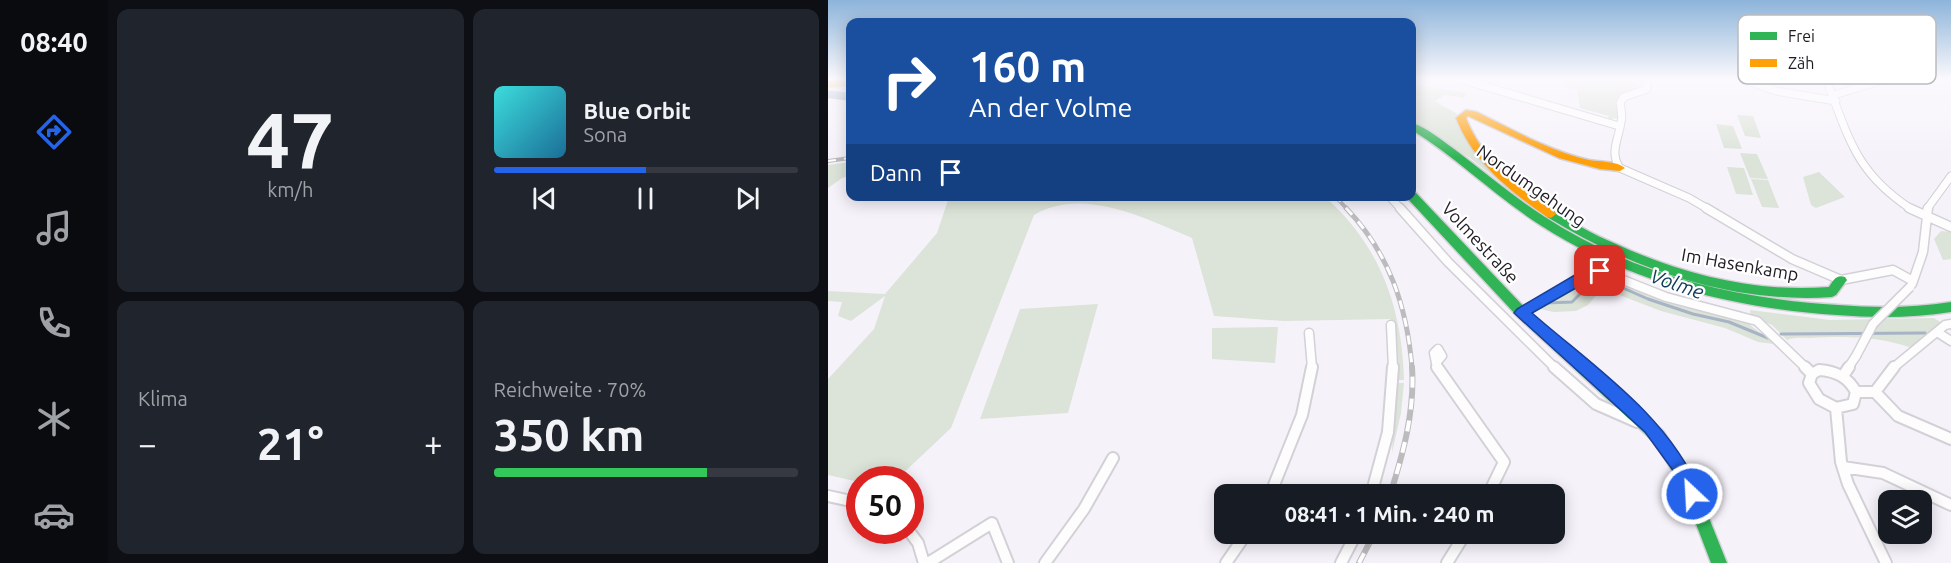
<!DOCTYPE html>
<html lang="de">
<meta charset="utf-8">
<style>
body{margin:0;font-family:Ubuntu,sans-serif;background:#20242c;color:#f1f3f6;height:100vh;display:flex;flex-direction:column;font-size:22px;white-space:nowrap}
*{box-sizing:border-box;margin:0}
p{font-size:20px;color:#9ea1a6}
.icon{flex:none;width:33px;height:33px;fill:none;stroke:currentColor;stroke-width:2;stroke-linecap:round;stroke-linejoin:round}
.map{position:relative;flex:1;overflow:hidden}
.details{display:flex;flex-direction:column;gap:9px;padding:9px;background:#0d0f14;width:720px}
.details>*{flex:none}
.top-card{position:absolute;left:18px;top:18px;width:570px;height:183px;border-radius:12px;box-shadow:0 3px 15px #0003;background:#1a4fa0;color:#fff;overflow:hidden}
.controls{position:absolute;left:1050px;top:490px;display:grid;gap:12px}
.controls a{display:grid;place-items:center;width:54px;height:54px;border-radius:12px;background:#171b24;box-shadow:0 3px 15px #0003;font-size:30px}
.speed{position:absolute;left:18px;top:466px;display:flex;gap:12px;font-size:30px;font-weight:700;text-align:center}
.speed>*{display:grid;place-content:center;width:78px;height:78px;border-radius:50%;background:#171b24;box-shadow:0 3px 15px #0003;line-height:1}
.speed .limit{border:9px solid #d22;background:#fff;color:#111}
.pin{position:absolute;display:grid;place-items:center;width:51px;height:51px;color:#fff;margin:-26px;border-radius:12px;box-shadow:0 3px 9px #0006}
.me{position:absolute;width:66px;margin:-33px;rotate:335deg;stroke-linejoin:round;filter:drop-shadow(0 0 4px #0008)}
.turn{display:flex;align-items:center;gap:21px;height:126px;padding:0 24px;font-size:27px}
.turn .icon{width:78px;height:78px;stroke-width:2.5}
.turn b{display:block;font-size:42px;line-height:51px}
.then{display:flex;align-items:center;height:57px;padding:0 24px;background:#0003;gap:12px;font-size:22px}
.big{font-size:45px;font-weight:700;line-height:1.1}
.details .tile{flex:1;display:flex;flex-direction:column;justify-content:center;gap:9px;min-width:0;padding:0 21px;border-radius:12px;background:#20242c}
.details .dial{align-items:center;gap:0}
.dial b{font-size:78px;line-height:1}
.song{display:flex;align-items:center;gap:18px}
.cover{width:72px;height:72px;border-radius:9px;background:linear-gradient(135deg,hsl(180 70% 55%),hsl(200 70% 35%))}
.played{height:6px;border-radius:3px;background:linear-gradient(90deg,#2563eb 50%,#363941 50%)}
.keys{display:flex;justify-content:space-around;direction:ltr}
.heat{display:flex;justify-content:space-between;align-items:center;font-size:33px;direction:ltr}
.charge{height:9px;border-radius:4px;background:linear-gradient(90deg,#34c759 70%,#363941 0)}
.details .tiles{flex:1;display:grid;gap:9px;grid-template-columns:repeat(2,1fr)}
.trip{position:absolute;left:386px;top:484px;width:351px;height:60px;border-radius:12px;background:#171b24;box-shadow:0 3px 15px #0003;font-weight:700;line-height:60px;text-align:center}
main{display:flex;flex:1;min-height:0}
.tabs{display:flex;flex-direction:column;width:108px;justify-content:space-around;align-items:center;background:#090b0e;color:#9ea1a6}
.tabs .icon{width:42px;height:42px}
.tabs .active{color:#2563eb}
.tabs b{font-size:27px;color:#f1f3f6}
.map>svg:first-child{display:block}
.green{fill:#dce3d8}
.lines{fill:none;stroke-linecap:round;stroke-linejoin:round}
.stream{stroke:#a6b4c6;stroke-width:3}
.river{fill:#a6b4c6;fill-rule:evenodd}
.street-far2-casing{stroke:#d3d0d6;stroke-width:9}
.street-far1-casing{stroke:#d3d0d6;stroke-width:11}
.street-casing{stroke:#d3d0d6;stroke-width:14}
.fast-casing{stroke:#d3d0d6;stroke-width:3}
.slow-casing{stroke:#d3d0d6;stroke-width:3}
.street-far2{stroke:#fefdfe;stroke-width:7}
.street-far1{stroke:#fefdfe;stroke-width:8}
.street{stroke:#fefdfe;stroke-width:10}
.fast{fill:#30b455;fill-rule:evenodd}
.slow{fill:#ff9f0a;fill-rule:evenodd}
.rail-far2-casing{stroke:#bcbcbe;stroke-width:4}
.rail-far1-casing{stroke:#bcbcbe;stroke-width:5}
.rail-casing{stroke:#bcbcbe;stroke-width:6}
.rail-far2{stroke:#fff;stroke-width:2;stroke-dasharray:8;stroke-linecap:butt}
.rail-far1{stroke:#fff;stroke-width:3;stroke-dasharray:9;stroke-linecap:butt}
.rail{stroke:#fff;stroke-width:4;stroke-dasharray:11;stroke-linecap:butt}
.street-bridge-casing{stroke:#d3d0d6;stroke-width:11;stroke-linecap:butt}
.street-bridge{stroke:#fefdfe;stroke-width:8}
.route{fill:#2563eb;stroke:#184099;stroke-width:1.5}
.labels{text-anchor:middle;stroke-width:4.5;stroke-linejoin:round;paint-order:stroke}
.street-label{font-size:18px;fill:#1f1c23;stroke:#fff}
.water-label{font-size:20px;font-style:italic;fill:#123b5a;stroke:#fff}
.key{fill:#fff;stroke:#bcbbbd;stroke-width:1.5}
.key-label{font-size:16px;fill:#1f1c23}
</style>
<main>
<nav class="tabs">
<b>08:40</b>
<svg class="icon active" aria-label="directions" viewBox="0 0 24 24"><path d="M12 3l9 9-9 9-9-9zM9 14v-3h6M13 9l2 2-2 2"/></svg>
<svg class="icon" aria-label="music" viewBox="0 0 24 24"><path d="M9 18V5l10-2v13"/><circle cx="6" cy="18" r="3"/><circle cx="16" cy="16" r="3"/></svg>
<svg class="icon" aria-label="phone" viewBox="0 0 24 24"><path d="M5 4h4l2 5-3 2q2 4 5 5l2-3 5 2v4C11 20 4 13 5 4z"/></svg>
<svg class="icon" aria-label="climate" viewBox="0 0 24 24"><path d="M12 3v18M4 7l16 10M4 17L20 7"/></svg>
<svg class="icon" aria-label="car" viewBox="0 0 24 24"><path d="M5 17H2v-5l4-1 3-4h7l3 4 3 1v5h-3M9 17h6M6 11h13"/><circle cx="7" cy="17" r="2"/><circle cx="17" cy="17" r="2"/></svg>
</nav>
<section class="details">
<div class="tiles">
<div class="tile dial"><b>47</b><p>km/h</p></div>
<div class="tile">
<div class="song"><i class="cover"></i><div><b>Blue Orbit</b><p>Sona</p></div></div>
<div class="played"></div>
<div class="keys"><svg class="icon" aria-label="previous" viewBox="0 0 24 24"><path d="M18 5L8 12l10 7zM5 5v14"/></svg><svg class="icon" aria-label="pause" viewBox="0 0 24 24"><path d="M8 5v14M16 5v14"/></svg><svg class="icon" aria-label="next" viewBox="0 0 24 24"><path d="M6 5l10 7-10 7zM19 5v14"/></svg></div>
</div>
<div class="tile"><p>Klima</p>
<div class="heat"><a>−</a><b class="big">21°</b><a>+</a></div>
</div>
<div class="tile"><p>Reichweite · 70%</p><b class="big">350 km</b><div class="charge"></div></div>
</div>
</section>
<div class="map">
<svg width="1123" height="563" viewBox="0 0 1123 563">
<rect width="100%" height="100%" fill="#f6f2fa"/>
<!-- green -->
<path class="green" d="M 736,79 C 763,79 794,75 819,89 L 796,97 L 794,118 L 779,119 L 781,116 L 752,108 L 749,90 L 736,88 Z
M 584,84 L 639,93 L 636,98 L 617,95 L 607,101 L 628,113 L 640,134 L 693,199 L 642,158 L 584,122 Z
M 909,115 L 925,116 L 933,138 L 917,136 Z
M 888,124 L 905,126 L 914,149 L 896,148 Z
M 912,153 L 929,154 L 940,179 L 922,178 Z
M 22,162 L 22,176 L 14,178 L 0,188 L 0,165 Z
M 899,167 L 916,168 L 925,195 L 908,194 Z
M 991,172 L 1017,197 L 988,208 L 983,205 L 975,177 Z
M 923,179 L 940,180 L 951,208 L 934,207 Z
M 496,196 C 552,245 574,307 576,380 L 567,380 L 563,319 L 456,321 L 386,316 L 364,238 C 318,219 255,186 206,215 L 123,428 L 68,480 L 32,480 L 31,482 L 0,475 L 0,379 L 46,329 L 57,296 L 23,321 L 10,316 L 14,302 L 0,301 L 0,291 L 57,294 L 109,233 L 121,197 Z
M 1113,231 L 1123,232 L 1123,259 L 1115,260 L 1106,239 Z
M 768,277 L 787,281 L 825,297 L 921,324 L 946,344 L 930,342 L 897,328 L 833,311 L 781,291 L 769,294 L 760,305 L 748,311 L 726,312 L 712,309 Z
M 270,304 L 240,413 L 152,419 L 192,309 Z
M 922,310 L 1002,320 L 1106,318 L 1117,325 L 1087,349 C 1051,336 1019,336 982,338 C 974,338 966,337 959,340 L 944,325 L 923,316 Z
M 450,327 L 447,363 L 384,359 L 384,328 Z
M 567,383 L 576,383 L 573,413 L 564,453 Z"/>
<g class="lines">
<!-- stream -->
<path class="stream" d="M 718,303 L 744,302 L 763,283 L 786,284 L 820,299 L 865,314 L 901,322 L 940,338
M 953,334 L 1097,333"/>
<!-- river -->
<path class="river" d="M 0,90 L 22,93 L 22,101 L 0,98 Z"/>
<!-- street-far2 casing -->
<g class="street-far2-casing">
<path id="street-far2" d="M 632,79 L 791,126
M 819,79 L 819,89 L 796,97 L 792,103 C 793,109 795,116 793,122 C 791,138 781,153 792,168 L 861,198 L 880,209
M 914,79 L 948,91 L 1008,101
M 998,79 C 1021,138 1027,172 1083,209
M 1006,95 L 1059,79
M 561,196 L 573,209
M 1099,209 L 1123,176"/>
</g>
<!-- street-far1 casing -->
<g class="street-far1-casing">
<path id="street-far1" d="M 572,208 L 620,262 L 727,368
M 878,208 L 964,259 L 1013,280 L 1065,270 L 1085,281
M 1081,208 L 1123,227
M 1084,284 L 1095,252 L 1100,208
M 694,313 L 761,274 L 775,272 L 838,297 L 929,321 L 978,368
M 563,325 L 565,368
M 1109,332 L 1123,341
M 481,333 L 484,368
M 610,349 L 614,356 L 608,363 L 606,353 Z
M 608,363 L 610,368
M 1020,368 L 1028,356
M 1065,368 L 1117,325 L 1123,324"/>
</g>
<!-- street casing -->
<g class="street-casing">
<path id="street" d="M 609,367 L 676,462 L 660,495
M 726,367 L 768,404 L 809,422
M 977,367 L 984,374
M 991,370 C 1008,371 1020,377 1028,392 L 1025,404 L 1008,408 L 991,399 L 981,383 L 984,374 Z
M 1015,376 L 1021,367
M 1028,392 L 1047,392 L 1066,367
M 1047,392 L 1070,416 L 1123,439
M 1008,408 L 1013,462 L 1020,484 L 1058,563
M 1015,467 L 1055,473 L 1123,505
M 442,495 L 474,415 L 484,367
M 543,495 L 560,432 L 565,367
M 0,496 L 32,503
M 81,531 L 90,543 L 96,563
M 100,563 L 164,523 L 180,563
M 217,563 L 256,509 L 285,458
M 398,563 L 418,534
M 513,563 L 528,534
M 619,563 L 637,534"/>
</g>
<!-- fast casing -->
<g class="fast-casing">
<path id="fast" d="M 584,123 C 600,128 616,142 630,152 C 659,174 687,198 717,217 C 804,274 907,299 1010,305 C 1048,308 1085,308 1123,302 L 1123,312 C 1085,318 1048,318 1009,315 C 904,308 801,282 712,225 C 667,196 629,158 584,130 Z
M 584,192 L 588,193 L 698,309 L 835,431 L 863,473 L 899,563 L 883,563 L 852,482 L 825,441 L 690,317 L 580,199 L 579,196 L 584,196 Z
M 723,210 C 734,214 744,222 755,228 C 765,234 777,239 788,244 C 854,274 927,293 1001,287 C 1005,281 1008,274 1017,277 L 1019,280 L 1008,295 L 1004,297 C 904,304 804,269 719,217 L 718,214 L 719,211 Z"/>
</g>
<!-- slow casing -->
<g class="slow-casing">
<path id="slow" d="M 22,79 L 22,85 L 0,87 L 0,81 Z
M 638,110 L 649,112 C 685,130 722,151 761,160 C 772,162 789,161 797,168 L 792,171 L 772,169 L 731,158 L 640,116 L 638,118 C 650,149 672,171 698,191 C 708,198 721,205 728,214 L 723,218 L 719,217 C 681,190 646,163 628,118 Z"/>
</g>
<!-- street-far2 -->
<use href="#street-far2" class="street-far2"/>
<!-- street-far1 -->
<use href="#street-far1" class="street-far1"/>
<!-- street -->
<use href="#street" class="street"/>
<!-- fast -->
<use href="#fast" class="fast"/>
<!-- slow -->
<use href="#slow" class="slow"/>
<!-- rail-far2 casing -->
<g class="rail-far2-casing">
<path id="rail-far2" d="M 0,161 L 22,158
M 507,196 L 519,209"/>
</g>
<!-- rail-far1 casing -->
<g class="rail-far1-casing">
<path id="rail-far1" d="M 518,208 C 561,253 579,306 584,368"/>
</g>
<!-- rail casing -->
<g class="rail-casing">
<path id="rail" d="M 562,495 C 575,454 587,411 584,367
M 531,563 L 546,534"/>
</g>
<!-- rail-far2 -->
<use href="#rail-far2" class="rail-far2"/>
<!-- rail-far1 -->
<use href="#rail-far1" class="rail-far1"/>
<!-- rail -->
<use href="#rail" class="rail"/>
<!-- street-bridge casing -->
<g class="street-bridge-casing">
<path id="street-bridge" d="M 1028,356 L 1045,324 L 1082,287"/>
</g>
<!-- street-bridge -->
<use href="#street-bridge" class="street-bridge"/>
</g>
<!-- sky -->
<linearGradient id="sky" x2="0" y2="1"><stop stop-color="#8db4da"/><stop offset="0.5" stop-color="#fbf9fd"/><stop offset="1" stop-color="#fbf9fd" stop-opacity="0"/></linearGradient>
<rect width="1123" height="158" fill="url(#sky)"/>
<!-- route -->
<path class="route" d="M 772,266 L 777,268 L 777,275 L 762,280 L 704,313 C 766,367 841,416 873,494 L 871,500 L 864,502 L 858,500 L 844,469 L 817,432 L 686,313 L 689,309 L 752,272 Z"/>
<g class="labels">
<!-- street labels -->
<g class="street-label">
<text transform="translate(703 186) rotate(35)" y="6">Nordumgehung</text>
<text transform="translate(652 243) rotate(47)" y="6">Volmestraße</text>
<text transform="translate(912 265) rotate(10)" y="6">Im Hasenkamp</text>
</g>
<!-- water labels -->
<g class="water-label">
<text transform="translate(849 284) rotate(19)" y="7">Volme</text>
</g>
</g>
<!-- legend -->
<rect x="910" y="15" width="198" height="69" rx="9" class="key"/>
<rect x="922" y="32" width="27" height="8" fill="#30b455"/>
<rect x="922" y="59" width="27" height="8" fill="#ff9f0a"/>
<g class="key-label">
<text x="960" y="42">Frei</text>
<text x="960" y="69">Zäh</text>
</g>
</svg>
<div class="controls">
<a><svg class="icon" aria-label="layers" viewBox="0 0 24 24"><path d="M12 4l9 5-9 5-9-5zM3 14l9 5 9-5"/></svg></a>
</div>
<div class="speed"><div class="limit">50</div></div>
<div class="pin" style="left:772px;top:271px;background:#d93025"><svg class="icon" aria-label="arrive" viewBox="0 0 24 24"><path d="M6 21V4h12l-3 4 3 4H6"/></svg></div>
<svg class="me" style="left:864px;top:494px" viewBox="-20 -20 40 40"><circle r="17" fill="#2563eb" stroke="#fff" stroke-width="3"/><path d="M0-11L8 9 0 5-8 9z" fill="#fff"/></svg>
<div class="trip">08:41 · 1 Min. · 240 m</div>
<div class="top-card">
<div class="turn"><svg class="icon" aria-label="right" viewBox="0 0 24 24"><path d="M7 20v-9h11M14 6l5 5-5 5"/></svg><div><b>160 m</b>An der Volme</div></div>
<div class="then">Dann<svg class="icon" aria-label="arrive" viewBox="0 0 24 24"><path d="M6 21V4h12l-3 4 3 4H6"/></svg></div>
</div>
</div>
</main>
